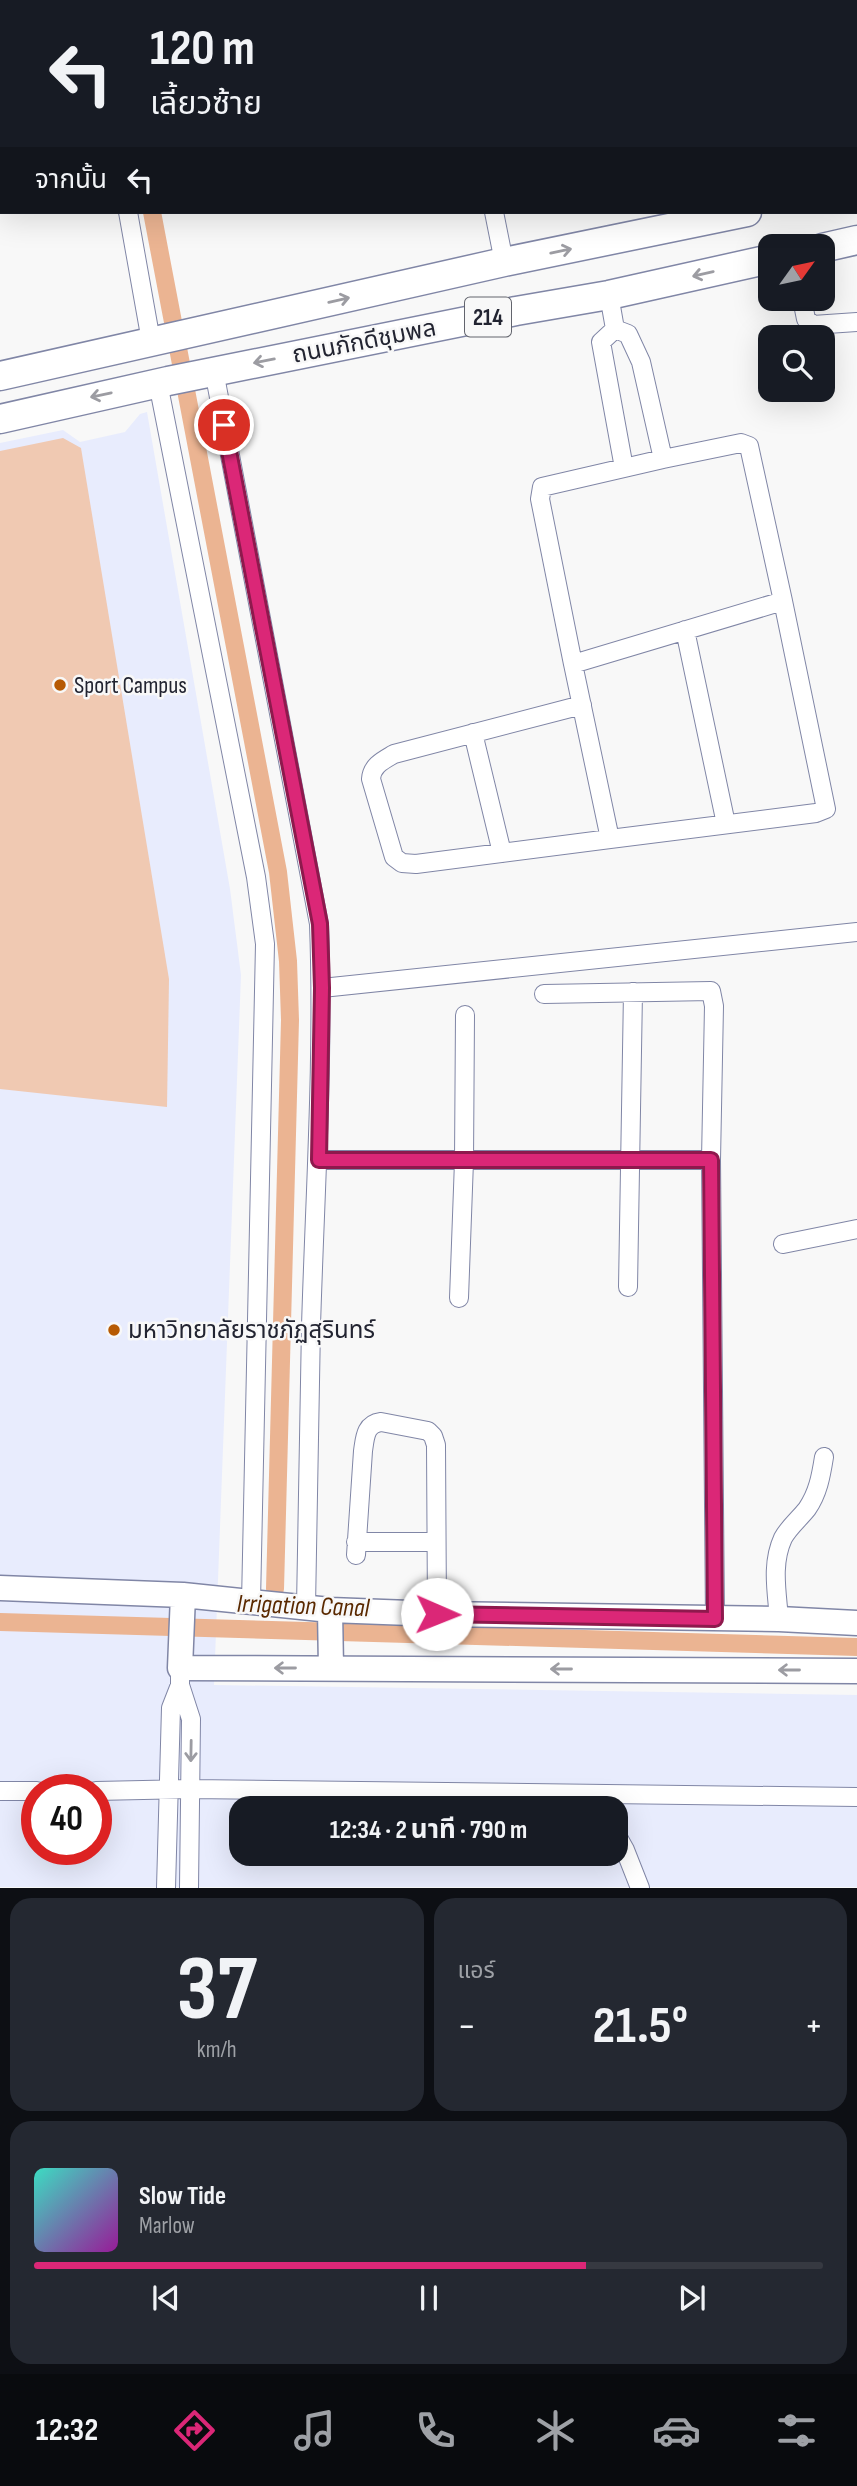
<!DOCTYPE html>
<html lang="th">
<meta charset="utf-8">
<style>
body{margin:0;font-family:"Sofia Sans Condensed","Noto Sans Thai",sans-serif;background:#242831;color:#f1f3f6;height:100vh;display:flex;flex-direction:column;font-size:26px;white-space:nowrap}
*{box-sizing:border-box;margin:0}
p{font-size:23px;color:#9ea1a6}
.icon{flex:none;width:38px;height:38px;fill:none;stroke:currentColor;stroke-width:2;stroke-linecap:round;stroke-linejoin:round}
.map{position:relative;height:1888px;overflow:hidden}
.panel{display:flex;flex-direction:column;gap:10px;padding:10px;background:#0d0f14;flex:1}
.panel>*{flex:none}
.top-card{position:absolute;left:0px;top:0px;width:858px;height:214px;box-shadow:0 7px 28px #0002;background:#171b24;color:#f1f3f6;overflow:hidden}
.needle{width:46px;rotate:57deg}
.fabs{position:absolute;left:758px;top:234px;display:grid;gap:14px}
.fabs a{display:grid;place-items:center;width:77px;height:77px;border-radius:14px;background:#171b24;box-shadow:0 7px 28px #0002;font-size:35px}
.speed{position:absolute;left:21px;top:1774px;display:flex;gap:14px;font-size:35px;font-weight:700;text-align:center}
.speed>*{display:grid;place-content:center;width:91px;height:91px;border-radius:50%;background:#171b24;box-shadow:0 7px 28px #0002;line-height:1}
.speed .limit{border:10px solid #d22;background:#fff;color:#111}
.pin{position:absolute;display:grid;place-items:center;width:60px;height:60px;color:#fff;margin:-30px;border:4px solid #fff;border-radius:50%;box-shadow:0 2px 7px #0007}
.me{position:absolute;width:77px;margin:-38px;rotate:91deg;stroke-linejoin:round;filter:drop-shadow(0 0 5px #0008)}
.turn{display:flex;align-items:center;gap:24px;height:147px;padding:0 35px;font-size:32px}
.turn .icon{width:91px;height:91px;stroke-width:2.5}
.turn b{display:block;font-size:49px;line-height:60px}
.then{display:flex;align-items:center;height:66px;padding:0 35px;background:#0003;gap:14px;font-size:26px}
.big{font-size:52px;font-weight:700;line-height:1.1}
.panel .card{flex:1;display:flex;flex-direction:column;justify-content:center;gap:10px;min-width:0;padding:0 24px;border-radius:21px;background:#242831}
.panel .dial{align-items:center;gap:0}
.dial b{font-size:91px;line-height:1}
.song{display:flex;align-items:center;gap:21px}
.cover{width:84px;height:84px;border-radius:10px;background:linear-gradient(135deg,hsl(170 70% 55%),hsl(300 70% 35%))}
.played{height:7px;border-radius:4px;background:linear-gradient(90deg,#db2777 70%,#363941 70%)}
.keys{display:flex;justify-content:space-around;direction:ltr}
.heat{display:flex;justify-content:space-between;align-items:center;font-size:38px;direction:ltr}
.panel .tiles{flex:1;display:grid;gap:10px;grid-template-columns:1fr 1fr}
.card:last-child{grid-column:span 2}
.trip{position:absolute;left:229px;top:1796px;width:399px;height:70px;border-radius:21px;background:#171b24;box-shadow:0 7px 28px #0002;font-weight:700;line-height:70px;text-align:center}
.tab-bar{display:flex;height:112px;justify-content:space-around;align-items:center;background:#090b0e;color:#9ea1a6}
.tab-bar .icon{width:49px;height:49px}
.tab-bar .current{color:#db2777}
.tab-bar b{font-size:32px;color:#f1f3f6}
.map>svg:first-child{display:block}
.built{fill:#e8ecfd;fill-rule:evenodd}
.green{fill:#f0c9b2}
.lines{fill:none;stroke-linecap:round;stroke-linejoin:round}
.canal{stroke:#ebb492;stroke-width:18}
.street-casing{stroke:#8086a6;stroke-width:20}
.secondary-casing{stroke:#8086a6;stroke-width:27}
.primary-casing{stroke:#8086a6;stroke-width:31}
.street{stroke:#fff;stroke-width:18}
.secondary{stroke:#fff;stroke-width:24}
.primary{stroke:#fff;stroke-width:28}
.oneway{stroke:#9c9ca2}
.route-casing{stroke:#8e194d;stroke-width:18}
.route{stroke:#db2777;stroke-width:12}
.poi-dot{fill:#b75a03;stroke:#f8f8f8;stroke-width:2.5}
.labels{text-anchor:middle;stroke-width:5;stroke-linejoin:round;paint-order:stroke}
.shield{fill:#f8f8f8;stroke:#62646d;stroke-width:2}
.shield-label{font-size:23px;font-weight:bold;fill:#222431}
.street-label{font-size:24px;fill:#222431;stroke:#f8f8f8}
.poi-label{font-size:24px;fill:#222431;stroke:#f8f8f8;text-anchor:start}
.water-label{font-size:26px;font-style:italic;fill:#5a2900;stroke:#f8f8f8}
</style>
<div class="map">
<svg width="857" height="1888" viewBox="0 0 857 1888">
<rect width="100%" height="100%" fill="#f8f8f8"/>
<!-- built -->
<path class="built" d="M 147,412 L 230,889 L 241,975 L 214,1685 L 857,1695 L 857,1887 L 0,1887 L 0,443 L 63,430 L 80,442 L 125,432 L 140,414 ZM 37,1790 L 96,1790 L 96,1850 L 37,1850 ZM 242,1808 L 616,1808 L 616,1853 L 242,1853 Z"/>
<!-- green -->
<path class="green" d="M 63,438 L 81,448 L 169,979 L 167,1107 L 0,1089 L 0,451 Z"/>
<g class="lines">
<!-- canal -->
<path class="canal" d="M 113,0 L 113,2
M 152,212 L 278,872 L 288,961 L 290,1020 L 275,1589
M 0,1622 L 857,1647"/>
<!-- street casing -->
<g class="street-casing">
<path id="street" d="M 87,0 L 88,2
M 361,0 L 372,0
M 449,0 L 450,2
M 710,0 L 710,2
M 764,0 L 764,2
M 856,11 L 857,10
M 856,134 L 857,134
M 0,135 L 2,135
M 128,212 L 151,341
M 494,212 L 504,262
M 609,295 L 615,329 L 628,334 L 641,362 L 663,459 L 741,443 L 749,446 L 783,601 L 573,664 L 540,499 L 542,487 L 663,459
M 802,299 L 806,319 L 813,325 L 857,322
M 615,329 L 601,342 L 624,468
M 214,371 L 319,924 C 324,1058 315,1192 311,1326 C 309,1420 308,1514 306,1607
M 158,383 L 256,877 L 265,944 L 251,1602
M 685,630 L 726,824
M 573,664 L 610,839 L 816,813 L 826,809 L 783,601
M 582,705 L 394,754 C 384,760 372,765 371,779 L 394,857 L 402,863 L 416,864 L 610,839
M 473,733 L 502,853
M 322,988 L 857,932
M 544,994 L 711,991 L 714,1006 L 711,1160
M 319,1160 L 711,1160 L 715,1619
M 783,1244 L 857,1229
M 628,1287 L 633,992
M 459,1298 L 464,1161 L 465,1015
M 356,1542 L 436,1542
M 356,1555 L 363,1451 C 365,1438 365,1424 381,1422 L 428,1431 L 433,1436 L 436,1445 L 437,1614
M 779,1619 C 777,1592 771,1564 783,1538 C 789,1527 799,1519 807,1509 C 818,1493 821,1476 824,1457
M 180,1685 L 191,1719 L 189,1888
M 0,1791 L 37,1791
M 96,1791 L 190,1789 L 857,1797
M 616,1834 L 625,1850 L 640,1888
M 166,1888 L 171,1708 L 180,1685 L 180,1668"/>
</g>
<!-- secondary casing -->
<g class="secondary-casing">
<path id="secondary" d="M 0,1588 L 183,1595 L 330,1610 L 437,1614 L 779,1619 L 857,1623
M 183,1595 L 180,1668 L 857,1671
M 330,1610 L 331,1668"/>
</g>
<!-- primary casing -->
<g class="primary-casing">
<path id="primary" d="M 856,189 L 857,189
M 822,248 L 857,240
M 0,376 L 504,262 L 747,212
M 0,419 L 168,381 L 516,311 L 609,295 L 770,259"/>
</g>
<!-- street -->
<use href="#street" class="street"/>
<!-- secondary -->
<use href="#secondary" class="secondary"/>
<!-- primary -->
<use href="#primary" class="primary"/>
</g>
<!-- one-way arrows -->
<defs><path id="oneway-shaft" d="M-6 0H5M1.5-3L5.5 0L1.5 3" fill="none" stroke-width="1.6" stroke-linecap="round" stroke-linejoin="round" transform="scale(1.75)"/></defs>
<g class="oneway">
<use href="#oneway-shaft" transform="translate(561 251) rotate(-12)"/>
<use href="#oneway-shaft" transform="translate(703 274) rotate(167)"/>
<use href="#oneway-shaft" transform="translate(339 300) rotate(-13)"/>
<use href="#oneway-shaft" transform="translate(264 361) rotate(169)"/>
<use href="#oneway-shaft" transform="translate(101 395) rotate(168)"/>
<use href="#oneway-shaft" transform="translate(285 1668) rotate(180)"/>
<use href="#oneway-shaft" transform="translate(561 1669) rotate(-180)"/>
<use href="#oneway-shaft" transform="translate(789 1670) rotate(-180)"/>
<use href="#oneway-shaft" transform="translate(191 1751) rotate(91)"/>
</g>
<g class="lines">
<!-- route casing -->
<g class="route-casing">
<path id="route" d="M 224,425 L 320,924 L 322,988 L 319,1160 L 711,1160 L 715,1619 L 437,1614"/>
</g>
<!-- route -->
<use href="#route" class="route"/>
</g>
<!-- markers -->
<g class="poi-dot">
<circle cx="60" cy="685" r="7"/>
<circle cx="114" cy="1330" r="7"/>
</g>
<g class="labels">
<!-- shield labels -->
<rect class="shield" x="465" y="297.5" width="46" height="39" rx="5"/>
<g class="shield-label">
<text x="488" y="325">214</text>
</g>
<!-- street labels -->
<g class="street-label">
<text transform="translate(364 341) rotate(-11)" y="8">ถนนภักดีชุมพล</text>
</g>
<!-- poi labels -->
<g class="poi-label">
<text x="74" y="693">Sport Campus</text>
<text x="128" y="1338">มหาวิทยาลัยราชภัฏสุรินทร์</text>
</g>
<!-- water labels -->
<g class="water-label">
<text transform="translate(303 1605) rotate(2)" y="9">Irrigation Canal</text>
</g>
</g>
</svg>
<div class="fabs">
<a><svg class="needle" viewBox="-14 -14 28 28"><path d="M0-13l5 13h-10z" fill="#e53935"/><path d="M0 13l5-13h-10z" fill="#9ea1a6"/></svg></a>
<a><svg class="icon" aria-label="search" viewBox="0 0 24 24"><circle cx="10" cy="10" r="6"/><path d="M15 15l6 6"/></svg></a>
</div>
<div class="speed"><div class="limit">40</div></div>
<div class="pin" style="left:224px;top:425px;background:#d93025"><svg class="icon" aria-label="arrive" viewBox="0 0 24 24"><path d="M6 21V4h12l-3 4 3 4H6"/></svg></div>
<svg class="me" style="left:437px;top:1614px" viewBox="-20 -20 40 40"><circle r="19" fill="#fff"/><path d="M0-13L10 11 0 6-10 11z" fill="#db2777"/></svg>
<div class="trip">12:34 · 2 นาที · 790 m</div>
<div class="top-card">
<div class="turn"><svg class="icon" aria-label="left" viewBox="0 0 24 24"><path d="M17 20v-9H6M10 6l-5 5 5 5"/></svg><div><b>120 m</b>เลี้ยวซ้าย</div></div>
<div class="then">จากนั้น<svg class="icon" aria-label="left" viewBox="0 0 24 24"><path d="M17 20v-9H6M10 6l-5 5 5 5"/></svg></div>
</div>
</div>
<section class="panel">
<div class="tiles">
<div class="card dial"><b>37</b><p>km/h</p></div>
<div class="card"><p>แอร์</p>
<div class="heat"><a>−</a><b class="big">21.5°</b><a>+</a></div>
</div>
<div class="card">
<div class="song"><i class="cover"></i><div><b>Slow Tide</b><p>Marlow</p></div></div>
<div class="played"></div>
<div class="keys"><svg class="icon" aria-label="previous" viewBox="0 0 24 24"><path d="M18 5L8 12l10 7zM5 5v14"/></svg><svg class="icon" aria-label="pause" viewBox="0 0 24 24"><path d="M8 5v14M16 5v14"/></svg><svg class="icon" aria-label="next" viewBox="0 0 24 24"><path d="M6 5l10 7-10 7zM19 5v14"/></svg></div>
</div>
</div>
</section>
<nav class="tab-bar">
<b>12:32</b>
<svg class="icon current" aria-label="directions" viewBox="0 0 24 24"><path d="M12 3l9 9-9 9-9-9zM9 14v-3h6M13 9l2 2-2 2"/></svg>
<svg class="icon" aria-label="music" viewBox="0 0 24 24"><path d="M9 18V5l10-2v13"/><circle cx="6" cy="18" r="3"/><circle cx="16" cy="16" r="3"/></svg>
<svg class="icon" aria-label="phone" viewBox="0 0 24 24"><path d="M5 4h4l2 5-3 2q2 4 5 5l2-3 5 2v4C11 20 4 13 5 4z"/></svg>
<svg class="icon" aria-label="climate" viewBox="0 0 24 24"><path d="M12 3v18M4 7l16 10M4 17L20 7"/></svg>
<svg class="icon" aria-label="car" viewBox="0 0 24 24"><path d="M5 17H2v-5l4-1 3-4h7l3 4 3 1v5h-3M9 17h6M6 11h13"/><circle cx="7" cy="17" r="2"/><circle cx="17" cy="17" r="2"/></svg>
<svg class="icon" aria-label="filters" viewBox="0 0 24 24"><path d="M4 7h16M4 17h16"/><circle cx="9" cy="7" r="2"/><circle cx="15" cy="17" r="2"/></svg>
</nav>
